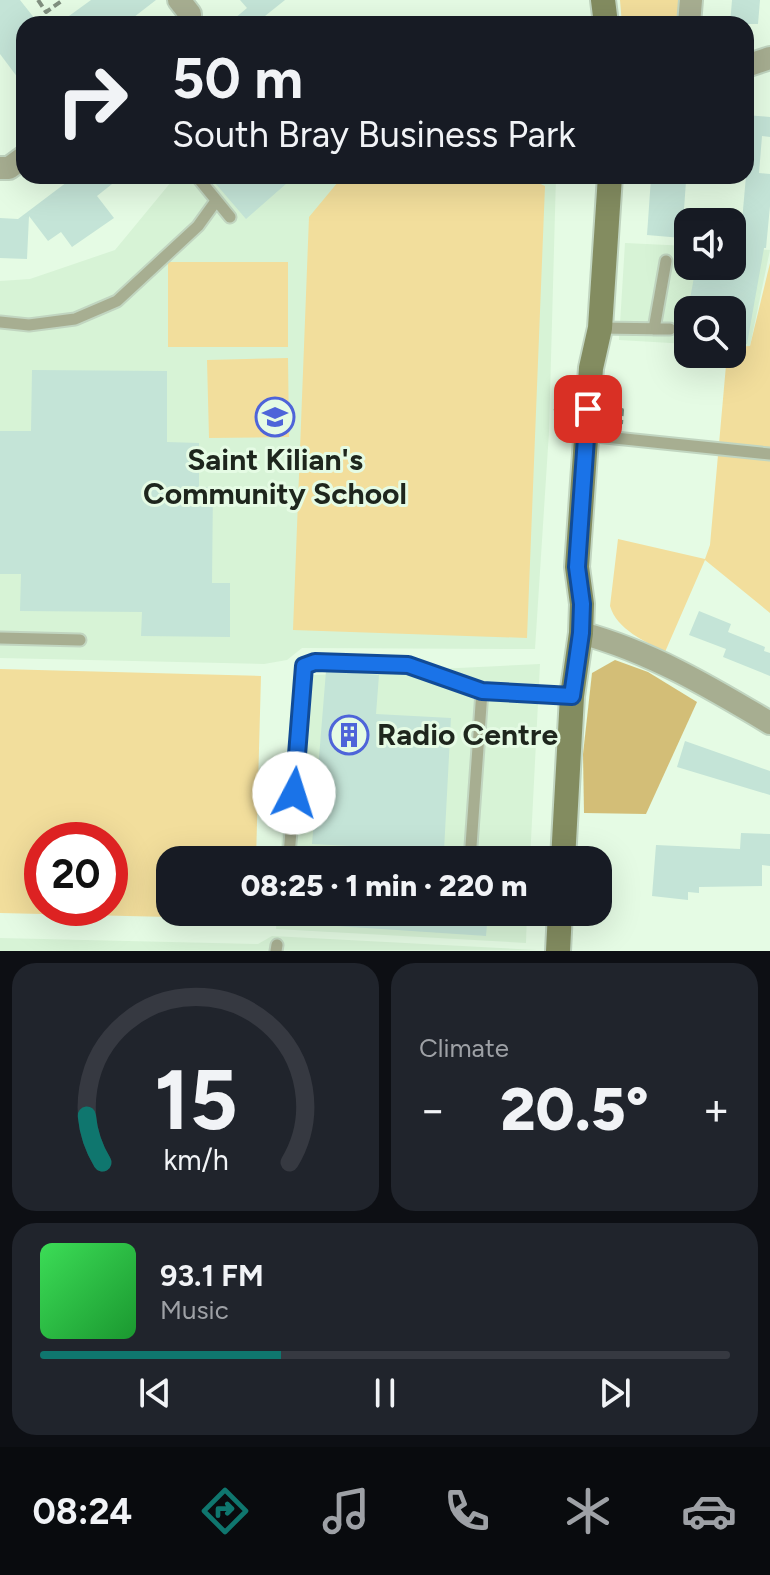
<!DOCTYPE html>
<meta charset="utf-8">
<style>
body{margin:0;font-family:Figtree,sans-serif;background:#20242c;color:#f1f3f6;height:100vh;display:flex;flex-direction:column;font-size:30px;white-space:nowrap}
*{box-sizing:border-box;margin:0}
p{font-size:26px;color:#9ea1a6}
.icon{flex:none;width:44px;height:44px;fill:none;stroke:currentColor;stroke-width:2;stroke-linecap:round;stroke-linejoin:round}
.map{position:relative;height:951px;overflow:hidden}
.side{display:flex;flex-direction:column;gap:12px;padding:12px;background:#0d0f14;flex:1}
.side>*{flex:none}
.hud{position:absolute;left:16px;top:16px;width:738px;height:168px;border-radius:24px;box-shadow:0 8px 32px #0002;background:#171b24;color:#f1f3f6;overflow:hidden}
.buttons{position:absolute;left:674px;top:208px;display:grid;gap:16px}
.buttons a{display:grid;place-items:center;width:72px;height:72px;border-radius:16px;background:#171b24;box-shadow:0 8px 32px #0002;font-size:40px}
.speed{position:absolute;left:24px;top:822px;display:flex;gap:16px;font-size:40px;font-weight:700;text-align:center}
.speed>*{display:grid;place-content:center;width:104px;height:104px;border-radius:50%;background:#171b24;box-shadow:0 8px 32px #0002;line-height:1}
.speed .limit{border:12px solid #d22;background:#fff;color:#111}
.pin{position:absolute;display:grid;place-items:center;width:68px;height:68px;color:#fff;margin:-34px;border-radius:16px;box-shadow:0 4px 12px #0006}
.me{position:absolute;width:88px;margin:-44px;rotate:5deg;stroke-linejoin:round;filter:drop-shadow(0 0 6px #0008)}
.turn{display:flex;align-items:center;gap:28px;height:168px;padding:0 24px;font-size:36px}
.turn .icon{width:104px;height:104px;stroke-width:2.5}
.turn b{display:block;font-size:56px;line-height:68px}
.big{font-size:60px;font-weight:800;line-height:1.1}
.side .tile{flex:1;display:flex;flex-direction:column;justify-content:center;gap:12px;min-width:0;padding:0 28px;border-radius:24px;background:#20242c}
.side .dial{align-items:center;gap:0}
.dial svg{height:208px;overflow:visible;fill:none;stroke:#363941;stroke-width:7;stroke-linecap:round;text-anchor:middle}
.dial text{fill:#f1f3f6;stroke:none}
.song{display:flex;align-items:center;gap:24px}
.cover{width:96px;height:96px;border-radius:12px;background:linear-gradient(135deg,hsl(130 70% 55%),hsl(130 70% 35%))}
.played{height:8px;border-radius:4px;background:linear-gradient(90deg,#0f766e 35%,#363941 35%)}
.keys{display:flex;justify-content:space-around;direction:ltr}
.heat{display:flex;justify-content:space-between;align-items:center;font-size:44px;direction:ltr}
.side .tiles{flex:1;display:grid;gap:12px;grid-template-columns:1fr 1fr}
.tile:last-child{grid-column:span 2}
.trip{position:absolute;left:156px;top:846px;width:456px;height:80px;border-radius:24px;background:#171b24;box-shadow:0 8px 32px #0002;font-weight:800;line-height:80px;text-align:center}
.tabs{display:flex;height:128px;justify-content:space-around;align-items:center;background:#090b0e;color:#9ea1a6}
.tabs .icon{width:56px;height:56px}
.tabs .current{color:#0f766e}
.tabs b{font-size:36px;color:#f1f3f6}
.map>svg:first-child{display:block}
.built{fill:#d7f3d6}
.green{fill:#f2de9c;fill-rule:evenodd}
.forest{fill:#d3be77}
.building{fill:#c4e4d7}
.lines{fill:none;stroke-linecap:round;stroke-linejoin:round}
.lane-casing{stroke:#c1d5c0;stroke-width:15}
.street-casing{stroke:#c1d5c0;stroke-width:26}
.secondary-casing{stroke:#c1d5c0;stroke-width:28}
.path{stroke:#819080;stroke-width:4;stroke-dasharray:8 4;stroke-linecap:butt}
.lane{stroke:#a7ae91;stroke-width:11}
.street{stroke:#a7ae91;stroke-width:22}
.secondary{stroke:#838c60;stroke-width:24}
.route-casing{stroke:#114b97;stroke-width:20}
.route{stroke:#1a73e8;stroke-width:14}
.labels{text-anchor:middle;stroke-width:6;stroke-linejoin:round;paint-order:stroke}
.poi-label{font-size:30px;font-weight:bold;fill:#1e261d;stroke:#e5fbe4}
</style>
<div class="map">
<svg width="770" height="951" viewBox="0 0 770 951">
<rect width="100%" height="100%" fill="#e5fbe4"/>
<!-- built -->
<path class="built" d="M 176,176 L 556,176 L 549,432 L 535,649 L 302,648 L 287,660 L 264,664 L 0,658 L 0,281 L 30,279 L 115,250 Z
M 625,243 L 688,246 L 688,266 L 732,266 L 732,248 L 770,250 L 750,346 L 732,347 L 732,310 L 688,310 L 688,344 L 619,340 Z
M 540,664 L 530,860 L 280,860 L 293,676 Z
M 277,912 L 527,912 L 526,943 L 276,929 Z
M 272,936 L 537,950 L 0,951 L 0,938 L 258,944 Z"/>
<!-- green -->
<path class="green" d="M 620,0 L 678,0 L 678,24 L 622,24 Z
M 343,176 L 523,176 L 545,186 L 527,638 L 293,630 L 309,217 Z
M 168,262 L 288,262 L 288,347 L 168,347 Z
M 770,263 L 770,613 L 705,560 L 665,652 C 645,641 617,630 610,606 L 618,539 L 705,559 L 710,545 L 727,354 L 732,354 L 732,347 L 750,346 Z
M 288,358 L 289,437 L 209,438 L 207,360 Z
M 0,669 L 261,676 L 256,860 L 170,860 L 170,912 L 254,912 L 254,919 L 0,913 ZM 110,840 L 110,908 L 42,908 L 42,840 Z"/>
<!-- forest -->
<path class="forest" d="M 615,660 L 648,672 L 697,702 L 646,814 L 584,813 L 583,754 L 592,673 Z"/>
<!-- building -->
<path class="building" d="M 0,0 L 20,0 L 39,24 L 24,24 L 24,86 L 0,54 Z
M 91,0 L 156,0 L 125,24 L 58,24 Z
M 240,0 L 285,0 L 255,24 L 228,24 L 247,8 Z
M 732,0 L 760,0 L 758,24 L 730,24 Z
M 746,115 L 770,117 L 770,137 L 762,136 L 759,173 L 770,174 L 770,206 L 766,248 L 764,248 L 747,344 L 732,344 L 732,310 L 688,310 L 696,266 L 732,266 L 732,255 L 739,255 L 746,176 Z
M 75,176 L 122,176 L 97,196 L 114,218 L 72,247 L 61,232 L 48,241 L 29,216 L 27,259 L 0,258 L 0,218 L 18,219 Z
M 209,176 L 295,176 L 246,219 Z
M 651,178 L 686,181 L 682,238 L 647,235 Z
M 32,370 L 167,371 L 167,442 L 199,443 L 199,487 L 213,487 L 212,583 L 230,583 L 230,637 L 141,636 L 142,612 L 20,611 L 21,574 L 0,574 L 0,431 L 31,431 Z
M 699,611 L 731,624 L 728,632 L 765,647 L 764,651 L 770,653 L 770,676 L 723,657 L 726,649 L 689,635 Z
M 326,671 L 379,675 L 376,714 L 451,718 L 444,851 L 312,844 Z
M 685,741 L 770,771 L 770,795 L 677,767 Z
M 741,833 L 770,834 L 770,866 L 762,865 L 762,886 L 699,887 L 699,893 L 688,892 L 688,900 L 652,896 L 656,845 L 740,849 Z
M 322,912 L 488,912 L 486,936 L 322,925 Z"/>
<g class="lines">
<!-- lane casing -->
<g class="lane-casing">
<path id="lane" d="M 199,179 L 230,217
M 0,322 L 29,325 L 75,319 L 117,301 L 198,226 L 216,201
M 600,328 L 670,329
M 654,329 L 666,261
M 586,435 L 770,454
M 0,638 L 80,640
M 365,860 L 289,856 L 304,666 L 315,662 L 408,665 L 482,691 L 572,696
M 470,860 L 482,691
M 276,951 L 277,945"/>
</g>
<!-- street casing -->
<g class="street-casing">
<path id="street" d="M 179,0 L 190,14 L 190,24
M 689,24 L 691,0
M 746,66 L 770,58
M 0,168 L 9,168 L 24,157
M 581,633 C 649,651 710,687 770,723"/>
</g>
<!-- secondary casing -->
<g class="secondary-casing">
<path id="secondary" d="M 603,0 L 606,24
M 563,860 L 572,696 L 581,633 L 582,604 L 577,567 L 591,368 L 600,328 L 610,176
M 558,951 L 560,912"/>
</g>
<!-- path -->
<path class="path" d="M 38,0 L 46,12 L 63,0
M 608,410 L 622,410 L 621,424
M 554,411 L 568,409"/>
<!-- lane -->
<use href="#lane" class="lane"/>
<!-- street -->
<use href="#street" class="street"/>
<!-- secondary -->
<use href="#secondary" class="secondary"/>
</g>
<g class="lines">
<!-- route casing -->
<g class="route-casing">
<path id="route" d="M 294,793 L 304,666 L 315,662 L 408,665 L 482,691 L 572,696 L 581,633 L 582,604 L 577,567 L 588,409"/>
</g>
<!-- route -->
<use href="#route" class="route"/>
</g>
<!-- icons -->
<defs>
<g id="school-ring" transform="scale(2)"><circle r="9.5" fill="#e5fbe4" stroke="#4e64d9" stroke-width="1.5"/><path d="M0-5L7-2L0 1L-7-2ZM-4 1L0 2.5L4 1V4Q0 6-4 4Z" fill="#4e64d9"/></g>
<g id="building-ring" transform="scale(2)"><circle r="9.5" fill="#e5fbe4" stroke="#4e64d9" stroke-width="1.5"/><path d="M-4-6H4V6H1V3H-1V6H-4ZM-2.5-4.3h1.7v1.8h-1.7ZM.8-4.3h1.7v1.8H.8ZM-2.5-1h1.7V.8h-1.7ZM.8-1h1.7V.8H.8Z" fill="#4e64d9"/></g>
</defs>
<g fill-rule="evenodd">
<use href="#school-ring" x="275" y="417"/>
<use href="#building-ring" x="349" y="735"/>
</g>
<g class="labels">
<!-- poi labels -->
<g class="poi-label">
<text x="275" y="470">Saint Kilian's<tspan x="275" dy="34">Community School</tspan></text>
<text x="377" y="745" text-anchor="start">Radio Centre</text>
</g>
</g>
</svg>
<div class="buttons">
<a><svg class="icon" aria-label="sound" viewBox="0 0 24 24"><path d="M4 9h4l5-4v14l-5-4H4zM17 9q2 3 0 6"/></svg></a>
<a><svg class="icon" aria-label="search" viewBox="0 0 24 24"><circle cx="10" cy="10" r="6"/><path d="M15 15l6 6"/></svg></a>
</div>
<div class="speed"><div class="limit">20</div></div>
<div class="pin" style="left:588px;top:409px;background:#d93025"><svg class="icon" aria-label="arrive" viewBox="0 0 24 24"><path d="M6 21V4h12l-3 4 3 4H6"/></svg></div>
<svg class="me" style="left:294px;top:793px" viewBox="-20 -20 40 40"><circle r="19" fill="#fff"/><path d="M0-13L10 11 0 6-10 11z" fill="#1a73e8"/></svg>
<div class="trip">08:25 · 1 min · 220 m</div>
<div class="hud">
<div class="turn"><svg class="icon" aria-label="right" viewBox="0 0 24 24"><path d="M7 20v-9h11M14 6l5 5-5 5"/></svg><div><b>50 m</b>South Bray Business Park</div></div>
</div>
</div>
<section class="side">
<div class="tiles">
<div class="tile dial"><svg viewBox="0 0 100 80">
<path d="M14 69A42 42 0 1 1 86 69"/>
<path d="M14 69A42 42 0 0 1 8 51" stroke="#0f766e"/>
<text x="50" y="56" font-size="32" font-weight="700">15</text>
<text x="50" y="72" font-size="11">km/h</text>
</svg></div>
<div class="tile"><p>Climate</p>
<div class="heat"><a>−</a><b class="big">20.5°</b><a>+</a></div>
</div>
<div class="tile">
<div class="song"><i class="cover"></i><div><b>93.1 FM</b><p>Music</p></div></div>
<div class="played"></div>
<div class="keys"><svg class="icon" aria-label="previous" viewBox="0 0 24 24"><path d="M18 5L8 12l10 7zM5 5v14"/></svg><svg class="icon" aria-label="pause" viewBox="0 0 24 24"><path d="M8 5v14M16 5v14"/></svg><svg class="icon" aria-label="next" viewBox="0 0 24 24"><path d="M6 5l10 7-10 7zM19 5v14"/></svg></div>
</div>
</div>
</section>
<nav class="tabs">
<b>08:24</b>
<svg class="icon current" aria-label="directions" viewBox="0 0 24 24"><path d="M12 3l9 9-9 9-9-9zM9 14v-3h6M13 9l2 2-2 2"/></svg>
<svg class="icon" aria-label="music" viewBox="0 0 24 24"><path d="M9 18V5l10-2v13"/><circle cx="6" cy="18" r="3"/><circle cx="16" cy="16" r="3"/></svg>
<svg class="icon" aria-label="phone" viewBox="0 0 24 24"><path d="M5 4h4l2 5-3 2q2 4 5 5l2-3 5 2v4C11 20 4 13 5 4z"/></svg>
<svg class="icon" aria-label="climate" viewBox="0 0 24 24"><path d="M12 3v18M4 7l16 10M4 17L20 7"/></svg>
<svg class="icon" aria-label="car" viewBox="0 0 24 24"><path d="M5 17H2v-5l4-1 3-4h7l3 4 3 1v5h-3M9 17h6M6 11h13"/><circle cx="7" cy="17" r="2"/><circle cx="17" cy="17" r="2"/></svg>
</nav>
